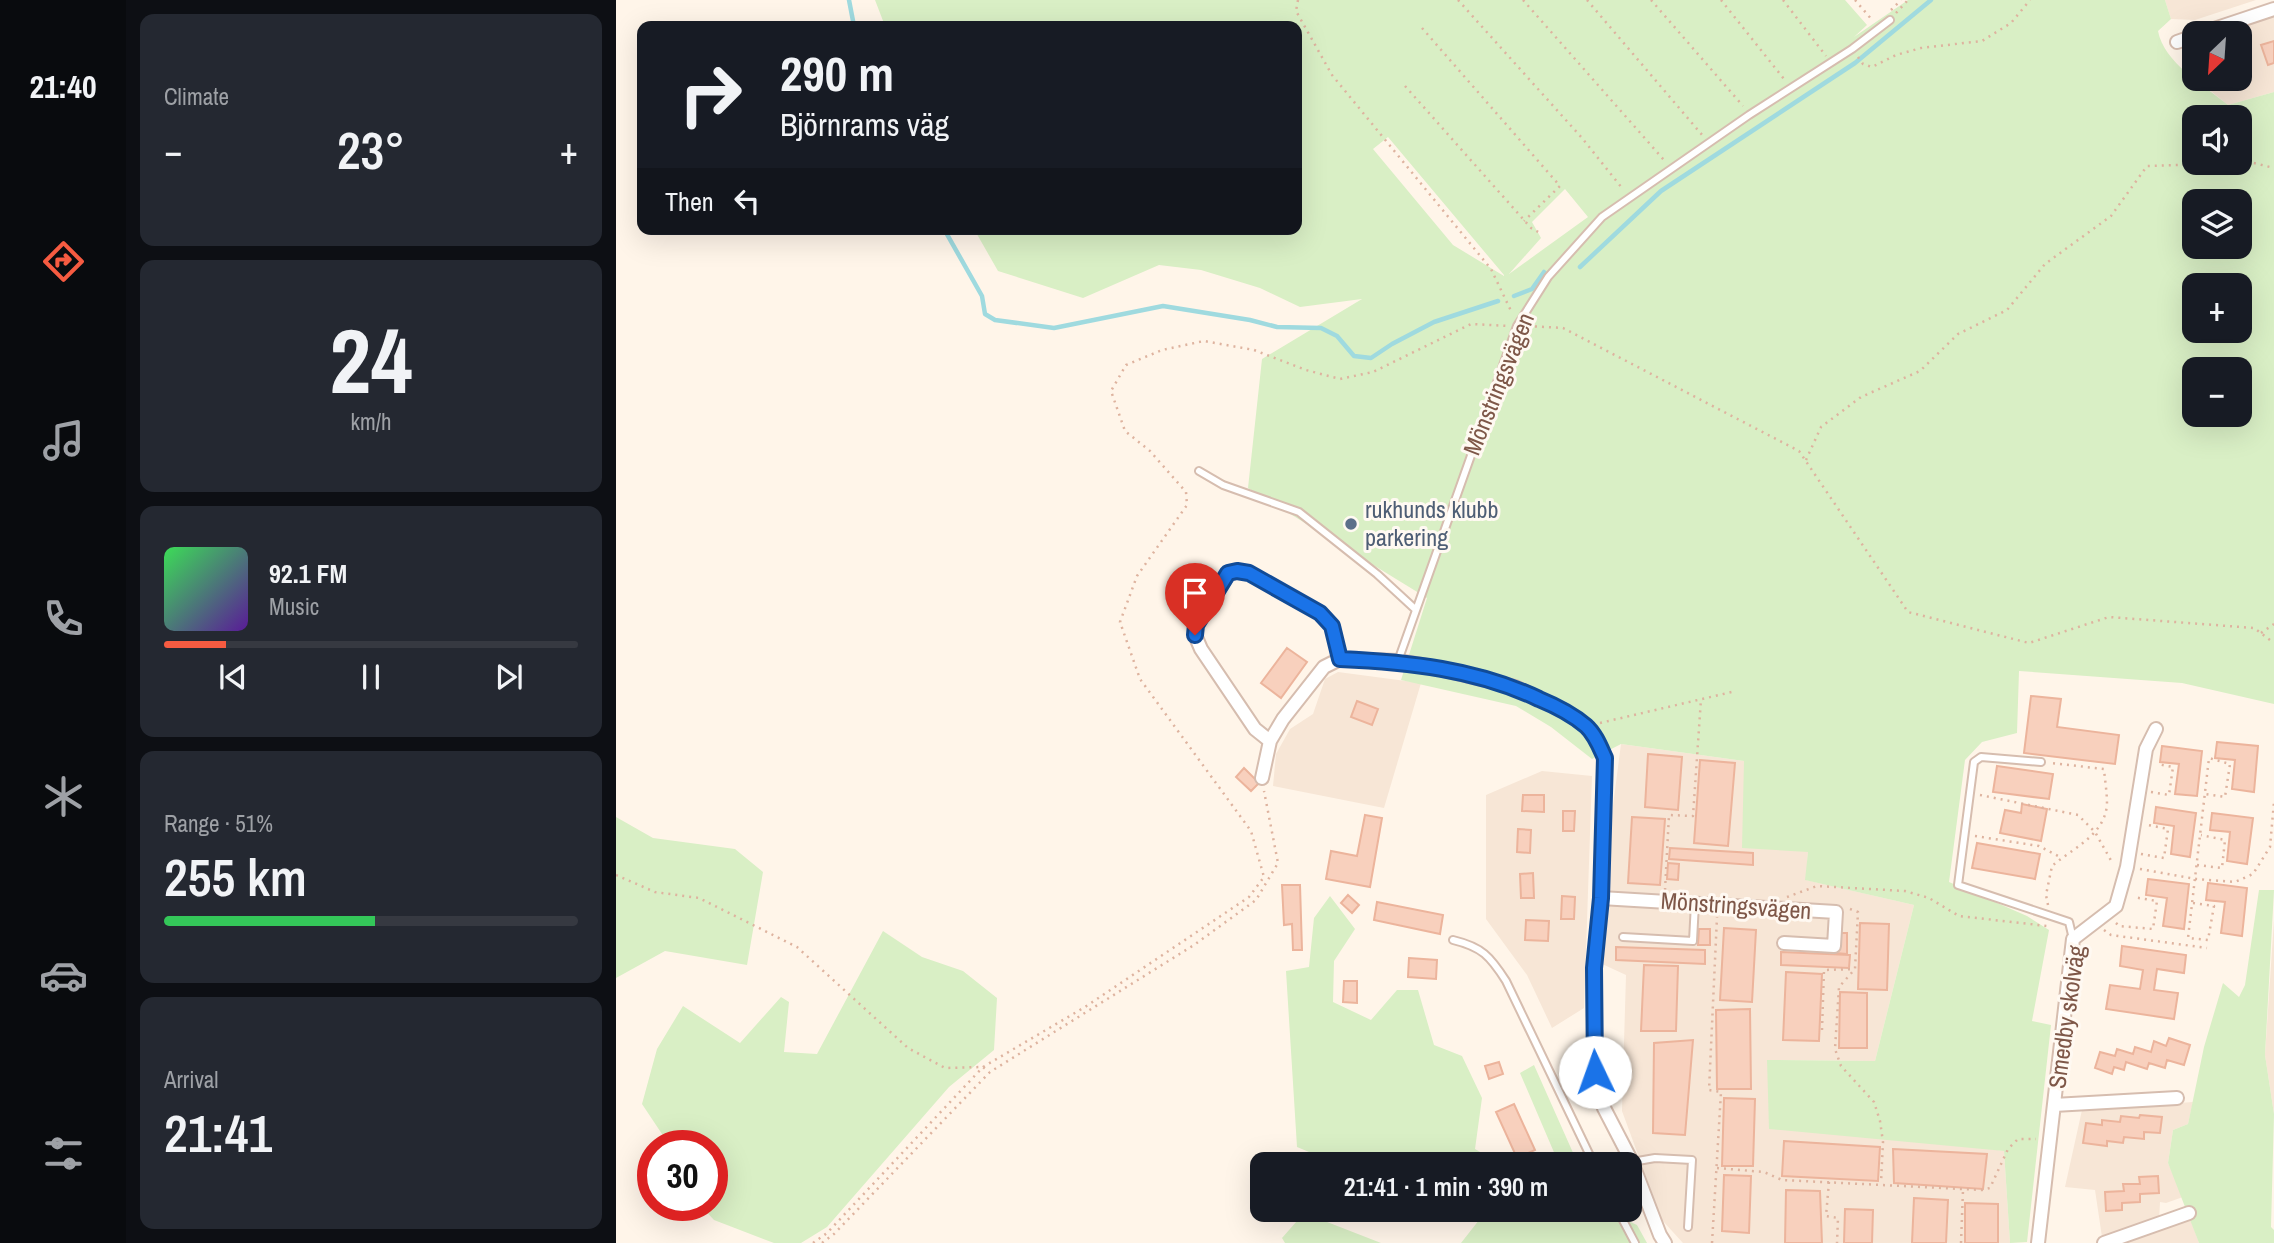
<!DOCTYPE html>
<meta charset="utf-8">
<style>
body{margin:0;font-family:"Archivo Narrow",sans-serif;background:#242831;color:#f1f3f6;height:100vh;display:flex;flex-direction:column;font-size:26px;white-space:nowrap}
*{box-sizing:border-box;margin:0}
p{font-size:23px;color:#9ea1a6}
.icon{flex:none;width:38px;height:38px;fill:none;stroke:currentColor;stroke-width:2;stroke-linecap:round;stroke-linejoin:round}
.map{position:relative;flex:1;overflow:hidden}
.details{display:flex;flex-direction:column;gap:14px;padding:14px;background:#0d0f14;width:490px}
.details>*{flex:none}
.hud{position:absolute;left:21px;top:21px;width:665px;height:214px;border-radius:14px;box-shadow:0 7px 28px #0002;background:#171b24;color:#f1f3f6;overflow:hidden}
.needle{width:46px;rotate:205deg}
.tools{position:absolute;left:1566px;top:21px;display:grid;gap:14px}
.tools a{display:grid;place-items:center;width:70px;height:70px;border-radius:14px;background:#171b24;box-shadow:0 7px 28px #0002;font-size:35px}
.speed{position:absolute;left:21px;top:1130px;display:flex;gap:14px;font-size:35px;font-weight:700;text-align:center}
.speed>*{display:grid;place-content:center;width:91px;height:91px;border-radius:50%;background:#171b24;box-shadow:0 7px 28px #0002;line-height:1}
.speed .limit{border:10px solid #d22;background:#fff;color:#111}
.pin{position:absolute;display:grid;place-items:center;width:60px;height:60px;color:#fff;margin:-72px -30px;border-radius:50% 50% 50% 0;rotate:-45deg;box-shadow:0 0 7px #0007}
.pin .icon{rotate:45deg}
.me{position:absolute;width:77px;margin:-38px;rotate:357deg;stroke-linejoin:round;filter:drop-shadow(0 0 5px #0008)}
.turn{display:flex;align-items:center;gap:24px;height:147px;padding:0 28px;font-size:32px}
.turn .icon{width:91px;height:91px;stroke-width:2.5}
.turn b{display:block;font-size:49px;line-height:60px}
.then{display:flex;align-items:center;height:66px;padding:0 28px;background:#0003;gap:14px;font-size:26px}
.big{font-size:52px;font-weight:600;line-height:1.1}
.details .widget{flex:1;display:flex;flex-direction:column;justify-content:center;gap:10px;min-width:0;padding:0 24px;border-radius:14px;background:#242831}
.details .dial{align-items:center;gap:0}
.dial b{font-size:91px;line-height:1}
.song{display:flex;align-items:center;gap:21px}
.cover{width:84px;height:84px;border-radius:10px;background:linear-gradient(135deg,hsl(130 70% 55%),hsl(270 70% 35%))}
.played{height:7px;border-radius:4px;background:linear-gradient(90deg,#f65b41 15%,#363941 15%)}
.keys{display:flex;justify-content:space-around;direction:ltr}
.heat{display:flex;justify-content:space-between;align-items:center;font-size:38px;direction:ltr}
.charge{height:10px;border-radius:5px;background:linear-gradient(90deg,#34c759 51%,#363941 0)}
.trip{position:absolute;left:634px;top:1152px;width:392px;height:70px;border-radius:14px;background:#171b24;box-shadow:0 7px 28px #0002;font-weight:600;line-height:70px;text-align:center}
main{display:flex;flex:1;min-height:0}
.tabs{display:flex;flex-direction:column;width:126px;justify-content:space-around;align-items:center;background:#090b0e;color:#9ea1a6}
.tabs .icon{width:49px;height:49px}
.tabs .active{color:#f65b41}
.tabs b{font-size:32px;color:#f1f3f6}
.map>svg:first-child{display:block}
.residential{fill:#f7e6d6}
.green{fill:#d9efc5;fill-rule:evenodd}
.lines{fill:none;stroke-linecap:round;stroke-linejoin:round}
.stream{stroke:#9fdadf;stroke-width:4.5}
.building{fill:#f8d0bd;stroke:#ecb49c;stroke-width:2}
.lane-casing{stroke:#d6bdaf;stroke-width:10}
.street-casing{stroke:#d6bdaf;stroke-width:16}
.path{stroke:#deb39f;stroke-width:2.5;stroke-dasharray:2 5;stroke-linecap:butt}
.lane{stroke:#fff;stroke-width:6}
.street{stroke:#fff;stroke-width:12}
.route-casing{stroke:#114b97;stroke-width:18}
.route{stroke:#1a73e8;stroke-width:12}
.service-dot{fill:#5c6f8a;stroke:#fff9f2;stroke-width:2.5}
.labels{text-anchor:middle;stroke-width:6;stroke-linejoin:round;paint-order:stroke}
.street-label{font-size:24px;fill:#7e5748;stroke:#fff9f2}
.service-label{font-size:24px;fill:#4e5e75;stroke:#fff9f2;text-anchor:start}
</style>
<main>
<nav class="tabs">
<b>21:40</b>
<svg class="icon active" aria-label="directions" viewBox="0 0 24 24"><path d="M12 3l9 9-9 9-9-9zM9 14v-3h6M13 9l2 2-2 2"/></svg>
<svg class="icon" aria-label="music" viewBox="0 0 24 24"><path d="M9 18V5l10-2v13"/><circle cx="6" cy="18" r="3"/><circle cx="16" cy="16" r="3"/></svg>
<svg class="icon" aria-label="phone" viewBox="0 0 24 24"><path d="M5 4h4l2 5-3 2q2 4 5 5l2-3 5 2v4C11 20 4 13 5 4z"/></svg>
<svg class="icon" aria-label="climate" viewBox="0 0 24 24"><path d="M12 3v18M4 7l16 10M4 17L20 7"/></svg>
<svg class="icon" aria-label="car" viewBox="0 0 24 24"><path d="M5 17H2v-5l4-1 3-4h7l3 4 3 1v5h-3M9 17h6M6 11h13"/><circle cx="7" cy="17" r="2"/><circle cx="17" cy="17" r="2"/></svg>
<svg class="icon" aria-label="filters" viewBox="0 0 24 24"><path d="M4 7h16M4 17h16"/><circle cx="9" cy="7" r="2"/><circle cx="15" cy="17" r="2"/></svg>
</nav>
<section class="details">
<div class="widget"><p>Climate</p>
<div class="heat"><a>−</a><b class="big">23°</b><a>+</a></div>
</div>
<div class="widget dial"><b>24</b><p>km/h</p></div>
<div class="widget">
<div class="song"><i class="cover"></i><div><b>92.1 FM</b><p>Music</p></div></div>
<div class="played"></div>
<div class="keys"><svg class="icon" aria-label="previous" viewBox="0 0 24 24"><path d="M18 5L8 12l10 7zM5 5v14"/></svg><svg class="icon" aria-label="pause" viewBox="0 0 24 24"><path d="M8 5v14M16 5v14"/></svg><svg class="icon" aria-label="next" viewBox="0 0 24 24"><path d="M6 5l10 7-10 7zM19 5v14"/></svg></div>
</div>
<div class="widget"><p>Range · 51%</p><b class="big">255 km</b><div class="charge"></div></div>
<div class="widget"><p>Arrival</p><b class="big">21:41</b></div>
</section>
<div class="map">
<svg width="1658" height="1243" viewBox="0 0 1658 1243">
<rect width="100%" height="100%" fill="#fff5e9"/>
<!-- residential -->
<path class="residential" d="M 1549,0 L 1640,0 L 1579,20 L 1555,19 Z
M 1658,17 L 1658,92 L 1612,105 L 1580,79 L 1624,79 L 1624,33 L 1607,33 Z
M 722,672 L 805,683 L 768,808 L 657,786 L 660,754 L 674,729 L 697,714 L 709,679 Z
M 1005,744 L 1128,761 L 1192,852 L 1190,880 L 1298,905 L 1259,1061 L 1152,1060 L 1305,1139 L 1388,1151 L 1394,1243 L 1067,1243 L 1046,1220 L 1006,1111 L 1010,975 L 984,963 L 985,898 Z
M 926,771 L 976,776 L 968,1008 L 936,1028 L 911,975 L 870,919 L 870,795 Z
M 1658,920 L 1658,1114 L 1649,1055 Z
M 1577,1102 L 1572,1124 L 1557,1130 L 1552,1163 L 1567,1197 L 1550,1203 L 1544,1202 L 1543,1221 L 1486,1237 L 1479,1190 L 1449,1187 L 1466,1110 Z
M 1574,1218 L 1583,1243 L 1511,1243 Z"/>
<!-- green -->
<path class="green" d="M 259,0 L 1229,0 L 1251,25 L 1238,37 L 1292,0 L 1549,0 L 1555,19 L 1542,31 C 1548,63 1588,85 1612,105 L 1658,92 L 1658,704 L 1566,683 L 1403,671 L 1401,733 L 1366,742 L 1349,760 L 1333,882 L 1411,916 L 1433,930 L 1416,1021 L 1435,1025 L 1411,1242 L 1394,1243 L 1388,1151 L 1153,1129 L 1151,1060 L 1259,1061 L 1298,905 L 1189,880 L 1192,852 L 1126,848 L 1128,761 L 1005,744 L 976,759 L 935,727 L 900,706 L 785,680 L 811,598 L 632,488 L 646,359 L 746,299 L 684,307 L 644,288 L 585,270 L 543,265 L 467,298 L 382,271 L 358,229 L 681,229 L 681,26 L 269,26 ZM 1578,117 L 1624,117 L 1624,163 L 1578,163 ZM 772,137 L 888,275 L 888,276 L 837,245 L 757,149 ZM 949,189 L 972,217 L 893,274 L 925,238 L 916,222 ZM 1578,201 L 1624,201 L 1624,247 L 1578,247 ZM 1578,285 L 1624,285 L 1624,331 L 1578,331 ZM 1578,369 L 1624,369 L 1624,415 L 1578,415 Z
M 0,817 L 37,838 L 119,849 L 147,872 L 131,965 L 49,951 L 0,978 Z
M 1643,890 L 1658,890 L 1649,1055 L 1658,1114 L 1655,1227 L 1658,1230 L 1658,1243 L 1583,1243 L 1552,1163 L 1557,1130 L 1572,1124 L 1588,1047 L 1607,983 L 1623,997 L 1629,985 Z
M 714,896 L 739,929 L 718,961 L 717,1002 L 755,1020 L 781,990 L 802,990 L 818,1045 L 846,1056 L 866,1098 L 859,1149 L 885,1164 L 722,1164 L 681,1147 L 670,971 L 693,967 L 698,918 Z
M 267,931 L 306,957 L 347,971 L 381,998 L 378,1050 L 333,1087 L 211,1227 L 185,1243 L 158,1243 L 98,1220 L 85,1206 L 96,1206 L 96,1146 L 54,1146 L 26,1104 L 41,1049 L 67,1006 L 124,1043 L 165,997 L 173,1002 L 168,1052 L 201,1054 Z
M 918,1065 L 962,1164 L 943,1164 L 904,1073 Z
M 865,1209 L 986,1209 L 1021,1225 L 1031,1243 L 845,1243 L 867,1215 Z
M 688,1213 L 765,1243 L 669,1243 L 666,1238 Z"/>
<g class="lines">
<!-- stream -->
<path class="stream" d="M 233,0 L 238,26
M 328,229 L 366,296 L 369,314 L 379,320 L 438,328 L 547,306 L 634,320 L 661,327 L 705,328 L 721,336 L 738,356 L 755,358 L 776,344 L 818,322 L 882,301
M 964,267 L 1045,191 L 1239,63 L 1315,0
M 898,296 L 916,289 L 928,272"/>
</g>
<!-- building -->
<path class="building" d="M 1658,41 L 1658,63 L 1652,65 L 1645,45 Z
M 671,648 L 691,662 L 665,698 L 645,683 Z
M 1415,696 L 1445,699 L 1441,727 L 1503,735 L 1499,764 L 1408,753 Z
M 741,701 L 762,709 L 756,725 L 735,717 Z
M 1601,742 L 1642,746 L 1638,792 L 1616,789 L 1619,760 L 1599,758 Z
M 1546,746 L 1586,751 L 1581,796 L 1559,794 L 1563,764 L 1544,762 Z
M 1032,754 L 1066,757 L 1062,810 L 1029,807 Z
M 1084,760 L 1119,763 L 1112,846 L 1078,843 Z
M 1381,766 L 1437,774 L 1433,799 L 1377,792 Z
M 628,768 L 643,783 L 635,791 L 620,777 Z
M 907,795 L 928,795 L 928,812 L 906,811 Z
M 1406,804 L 1431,809 L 1425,841 L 1384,833 L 1389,810 L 1405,813 Z
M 1540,807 L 1580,813 L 1574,857 L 1555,854 L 1558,826 L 1538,823 Z
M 947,811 L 959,811 L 958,831 L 947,831 Z
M 1596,813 L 1637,818 L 1631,864 L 1611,861 L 1614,832 L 1594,830 Z
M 749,815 L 766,818 L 754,887 L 710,879 L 715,851 L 741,856 Z
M 1016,817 L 1049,819 L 1044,885 L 1012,883 Z
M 902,829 L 915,830 L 914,853 L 901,852 Z
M 1361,843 L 1424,854 L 1419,879 L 1356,868 Z
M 1054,848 L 1137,853 L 1137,865 L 1053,859 Z
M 1052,863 L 1063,864 L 1062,880 L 1051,879 Z
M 917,873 L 918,898 L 905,898 L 904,874 Z
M 1532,879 L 1573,884 L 1568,929 L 1547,926 L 1551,898 L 1530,895 Z
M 1592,883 L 1631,888 L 1626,936 L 1605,933 L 1609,902 L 1590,900 Z
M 666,885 L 684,885 L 686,950 L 677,950 L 676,924 L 668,925 Z
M 732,895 L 743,905 L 736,913 L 725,903 Z
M 946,896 L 959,897 L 958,919 L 945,919 Z
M 761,902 L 827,915 L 824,934 L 758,920 Z
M 910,920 L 933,921 L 932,941 L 909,940 Z
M 1244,923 L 1273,924 L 1271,990 L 1242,989 Z
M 1108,928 L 1140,930 L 1136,1002 L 1104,1000 Z
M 1083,929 L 1094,929 L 1094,945 L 1082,945 Z
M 1220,933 L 1231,933 L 1231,954 L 1219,953 Z
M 1506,946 L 1570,955 L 1568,973 L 1541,969 L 1538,990 L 1562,993 L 1558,1019 L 1490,1009 L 1494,985 L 1524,989 L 1527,970 L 1504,966 Z
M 1000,947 L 1089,950 L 1089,964 L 1000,960 Z
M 1165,952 L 1234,955 L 1233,968 L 1165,965 Z
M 793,958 L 821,960 L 820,979 L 792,977 Z
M 1028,965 L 1062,966 L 1060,1031 L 1025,1031 Z
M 1170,972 L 1206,974 L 1203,1041 L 1167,1040 Z
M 728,981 L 741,981 L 741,1003 L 727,1002 Z
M 1224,992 L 1251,993 L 1251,1048 L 1223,1048 Z
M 1134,1009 L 1135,1089 L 1101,1089 L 1100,1010 Z
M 1553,1038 L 1574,1045 L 1568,1065 L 1551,1060 L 1549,1068 L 1533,1063 L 1531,1069 L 1510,1062 L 1508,1070 L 1498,1067 L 1496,1074 L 1479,1068 L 1484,1052 L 1499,1056 L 1501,1049 L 1517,1054 L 1519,1047 L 1535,1052 L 1538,1041 L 1550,1046 Z
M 1077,1040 L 1069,1135 L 1037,1133 L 1038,1043 Z
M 883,1062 L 887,1074 L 873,1079 L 869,1066 Z
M 1108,1098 L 1139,1099 L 1137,1166 L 1106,1166 Z
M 898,1104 L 919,1150 L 901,1158 L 880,1112 Z
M 1524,1115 L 1546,1117 L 1544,1133 L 1528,1132 L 1528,1139 L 1508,1137 L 1507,1143 L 1491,1141 L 1491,1146 L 1467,1143 L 1470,1123 L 1486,1125 L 1486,1120 L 1504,1122 L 1505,1116 L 1523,1118 Z
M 1168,1141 L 1264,1147 L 1262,1181 L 1166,1176 Z
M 1277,1149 L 1371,1154 L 1367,1189 L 1278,1183 Z
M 1108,1175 L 1135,1176 L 1133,1233 L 1106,1231 Z
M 1542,1176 L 1543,1193 L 1524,1194 L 1524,1202 L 1506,1203 L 1506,1210 L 1490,1211 L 1489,1192 L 1508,1191 L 1507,1184 L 1524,1184 L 1523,1177 Z
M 1170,1190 L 1204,1191 L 1206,1243 L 1169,1243 Z
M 1298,1198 L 1332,1200 L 1330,1243 L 1296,1243 Z
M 1349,1203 L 1382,1204 L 1382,1243 L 1349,1243 Z
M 1229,1209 L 1257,1210 L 1256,1243 L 1228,1243 Z"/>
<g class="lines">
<!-- lane casing -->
<g class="lane-casing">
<path id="lane" d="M 583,471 L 607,485 L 683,512 L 761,574 L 799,609
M 782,661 L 901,326 L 932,277 L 986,217 L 1133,115 L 1236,49 L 1274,20
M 1425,762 L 1365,757 L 1358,762 L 1342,885 L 1453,922 L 1457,939
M 1007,937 L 1077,941 L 1079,903
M 837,940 C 866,947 874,956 890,981 L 978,1164
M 1016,1162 L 1039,1158 L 1076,1160 L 1072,1227
M 1001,1209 L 1019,1243"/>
</g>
<!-- street casing -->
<g class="street-casing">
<path id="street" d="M 1586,33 L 1658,9
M 1561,42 L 1578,36
M 654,741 L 639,729 L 585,649 L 579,635 L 580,625 L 613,573 L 621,571 L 633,573 L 704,613 L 716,626 L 724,659
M 646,778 L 654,741 L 667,719 L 708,667 L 724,659 L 782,661 L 811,666 L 899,687 L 947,710 L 971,726 L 980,739 L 989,758 L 985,898 L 978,968 L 979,1072 L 988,1108 L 1016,1162 L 1044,1235 L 1049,1243
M 985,898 L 1220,912 L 1218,946 L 1168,943
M 1438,1105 L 1561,1098
M 1422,1243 L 1457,939 L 1500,906 L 1511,867 L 1530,749 L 1540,729
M 1488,1243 L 1573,1213"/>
</g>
<!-- path -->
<path class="path" d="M 682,0 L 680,11 L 716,75 L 875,269 L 896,313
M 842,0 L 966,138 L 1006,188
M 907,0 L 1048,160
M 971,0 L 1087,136
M 1035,0 L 1127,106
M 1105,0 L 1168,79
M 1167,0 L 1210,56
M 1239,0 L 1257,21
M 1275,10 L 1285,0
M 1280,13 L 1292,0
M 806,28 L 944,186 L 908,221
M 1242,57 L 1247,64 L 1256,67 L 1280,55 L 1305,48 L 1366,41 L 1395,23 L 1414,0
M 789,86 L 915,228 L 924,233
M 1624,162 L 1634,162 L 1658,168
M 912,326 L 947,328 L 1183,451 L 1292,612 L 1413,643 L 1493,617 L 1638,628 L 1658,643
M 1190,460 L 1205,427 L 1245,397 L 1304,371 L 1342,334 L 1391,310 L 1429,264 L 1495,216 L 1531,166 L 1615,163
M 1645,633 L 1658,624
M 984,723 L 1120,691
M 1535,792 L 1553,795 L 1557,767 L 1541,764
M 1364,795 L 1462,815 L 1479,832 L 1497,864
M 1359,836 L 1423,846 L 1446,858
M 1525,854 L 1548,858 L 1552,829 L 1532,825
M 1581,865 L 1606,868 L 1609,840 L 1585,835
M 1524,869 L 1580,879 L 1619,882 L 1637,874 L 1654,847 L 1658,802
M 0,875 L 39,892 L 83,898 L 181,947 L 292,1048 L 329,1068 L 367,1067 L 373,1072
M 1049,890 L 1053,815 L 1077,816 L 1085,699
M 1171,897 L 1201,886 L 1289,891 L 1313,898 L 1343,916 L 1431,926
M 1577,903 L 1598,906 L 1592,940 L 1572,938 L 1593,758 L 1614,764 L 1609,797 L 1589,794
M 1432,905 L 1430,895 L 1436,866 C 1457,848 1489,835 1491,804 C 1491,792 1489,781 1488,769 L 1435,763
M 1234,909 L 1242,912 L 1239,969 L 1223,987 L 1219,1049 L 1225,1066 L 1258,1102 L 1264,1121 L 1267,1142 L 1265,1183
M 1500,923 L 1503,926 L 1537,929 L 1541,901 L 1517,897
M 1488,930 L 1495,935 L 1591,948
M 1206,1030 L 1208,970 L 1239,969
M 1101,1168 L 1148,1172 L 1166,1180 L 1366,1190 L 1374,1188 L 1392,1149 L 1402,1139 L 1420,1139
M 1213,1182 L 1210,1216 L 1222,1218 L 1221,1243
M 197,1243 L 211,1233 L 367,1067 L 469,1007 L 633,897 L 648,877 L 635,831 L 524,679 L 504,622 L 521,576 L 571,505 L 570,492 L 534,451 L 509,431 L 495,391 L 510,365 L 546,350 L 588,341 L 638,350 L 690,370 L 724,379 L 757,372 L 855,324 L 892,326
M 206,1243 L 218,1234 L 374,1072 L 578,945 L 640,900 L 662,863 L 648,791
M 1096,1243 L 1105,1092 L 1093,1090 L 1101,917
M 1345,1243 L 1347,1190"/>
<!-- lane -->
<use href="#lane" class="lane"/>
<!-- street -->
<use href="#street" class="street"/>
</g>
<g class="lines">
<!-- route casing -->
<g class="route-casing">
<path id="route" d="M 579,635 L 580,625 L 612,573 L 621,571 L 633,573 L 704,613 L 716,626 L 724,659 C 792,662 860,669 923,699 C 940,706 956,714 970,726 C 979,734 984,747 989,758 L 985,898 L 978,968 L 979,1072"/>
</g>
<!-- route -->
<use href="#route" class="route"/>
</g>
<!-- markers -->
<circle class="service-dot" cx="735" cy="524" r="7"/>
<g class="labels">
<!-- street labels -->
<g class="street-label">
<text transform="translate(883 384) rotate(-68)" y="8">Mönstringsvägen</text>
<text transform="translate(1120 906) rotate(4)" y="8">Mönstringsvägen</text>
<text transform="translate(1451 1017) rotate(-82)" y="8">Smedby skolväg</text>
</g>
<!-- service labels -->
<g class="service-label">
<text x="749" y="518">rukhunds klubb<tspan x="749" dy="28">parkering</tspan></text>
</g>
</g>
</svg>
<div class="tools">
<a><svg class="needle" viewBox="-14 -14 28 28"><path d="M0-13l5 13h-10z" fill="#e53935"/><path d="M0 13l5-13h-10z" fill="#9ea1a6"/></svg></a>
<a><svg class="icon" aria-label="sound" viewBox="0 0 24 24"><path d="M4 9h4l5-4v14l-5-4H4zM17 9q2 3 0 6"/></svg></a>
<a><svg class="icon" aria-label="layers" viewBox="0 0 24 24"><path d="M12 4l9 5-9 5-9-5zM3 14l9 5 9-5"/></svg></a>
<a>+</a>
<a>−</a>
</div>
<div class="speed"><div class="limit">30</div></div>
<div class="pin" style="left:579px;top:635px;background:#d93025"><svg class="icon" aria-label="arrive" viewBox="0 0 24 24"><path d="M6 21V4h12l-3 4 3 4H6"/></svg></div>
<svg class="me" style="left:979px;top:1072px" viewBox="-20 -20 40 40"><circle r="19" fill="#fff"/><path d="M0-13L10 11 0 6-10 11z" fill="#1a73e8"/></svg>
<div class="trip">21:41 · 1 min · 390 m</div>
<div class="hud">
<div class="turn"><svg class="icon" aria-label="right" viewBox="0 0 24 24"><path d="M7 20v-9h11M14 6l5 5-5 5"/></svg><div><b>290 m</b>Björnrams väg</div></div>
<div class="then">Then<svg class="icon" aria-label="left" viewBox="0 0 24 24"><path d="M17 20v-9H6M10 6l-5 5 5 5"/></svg></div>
</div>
</div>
</main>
